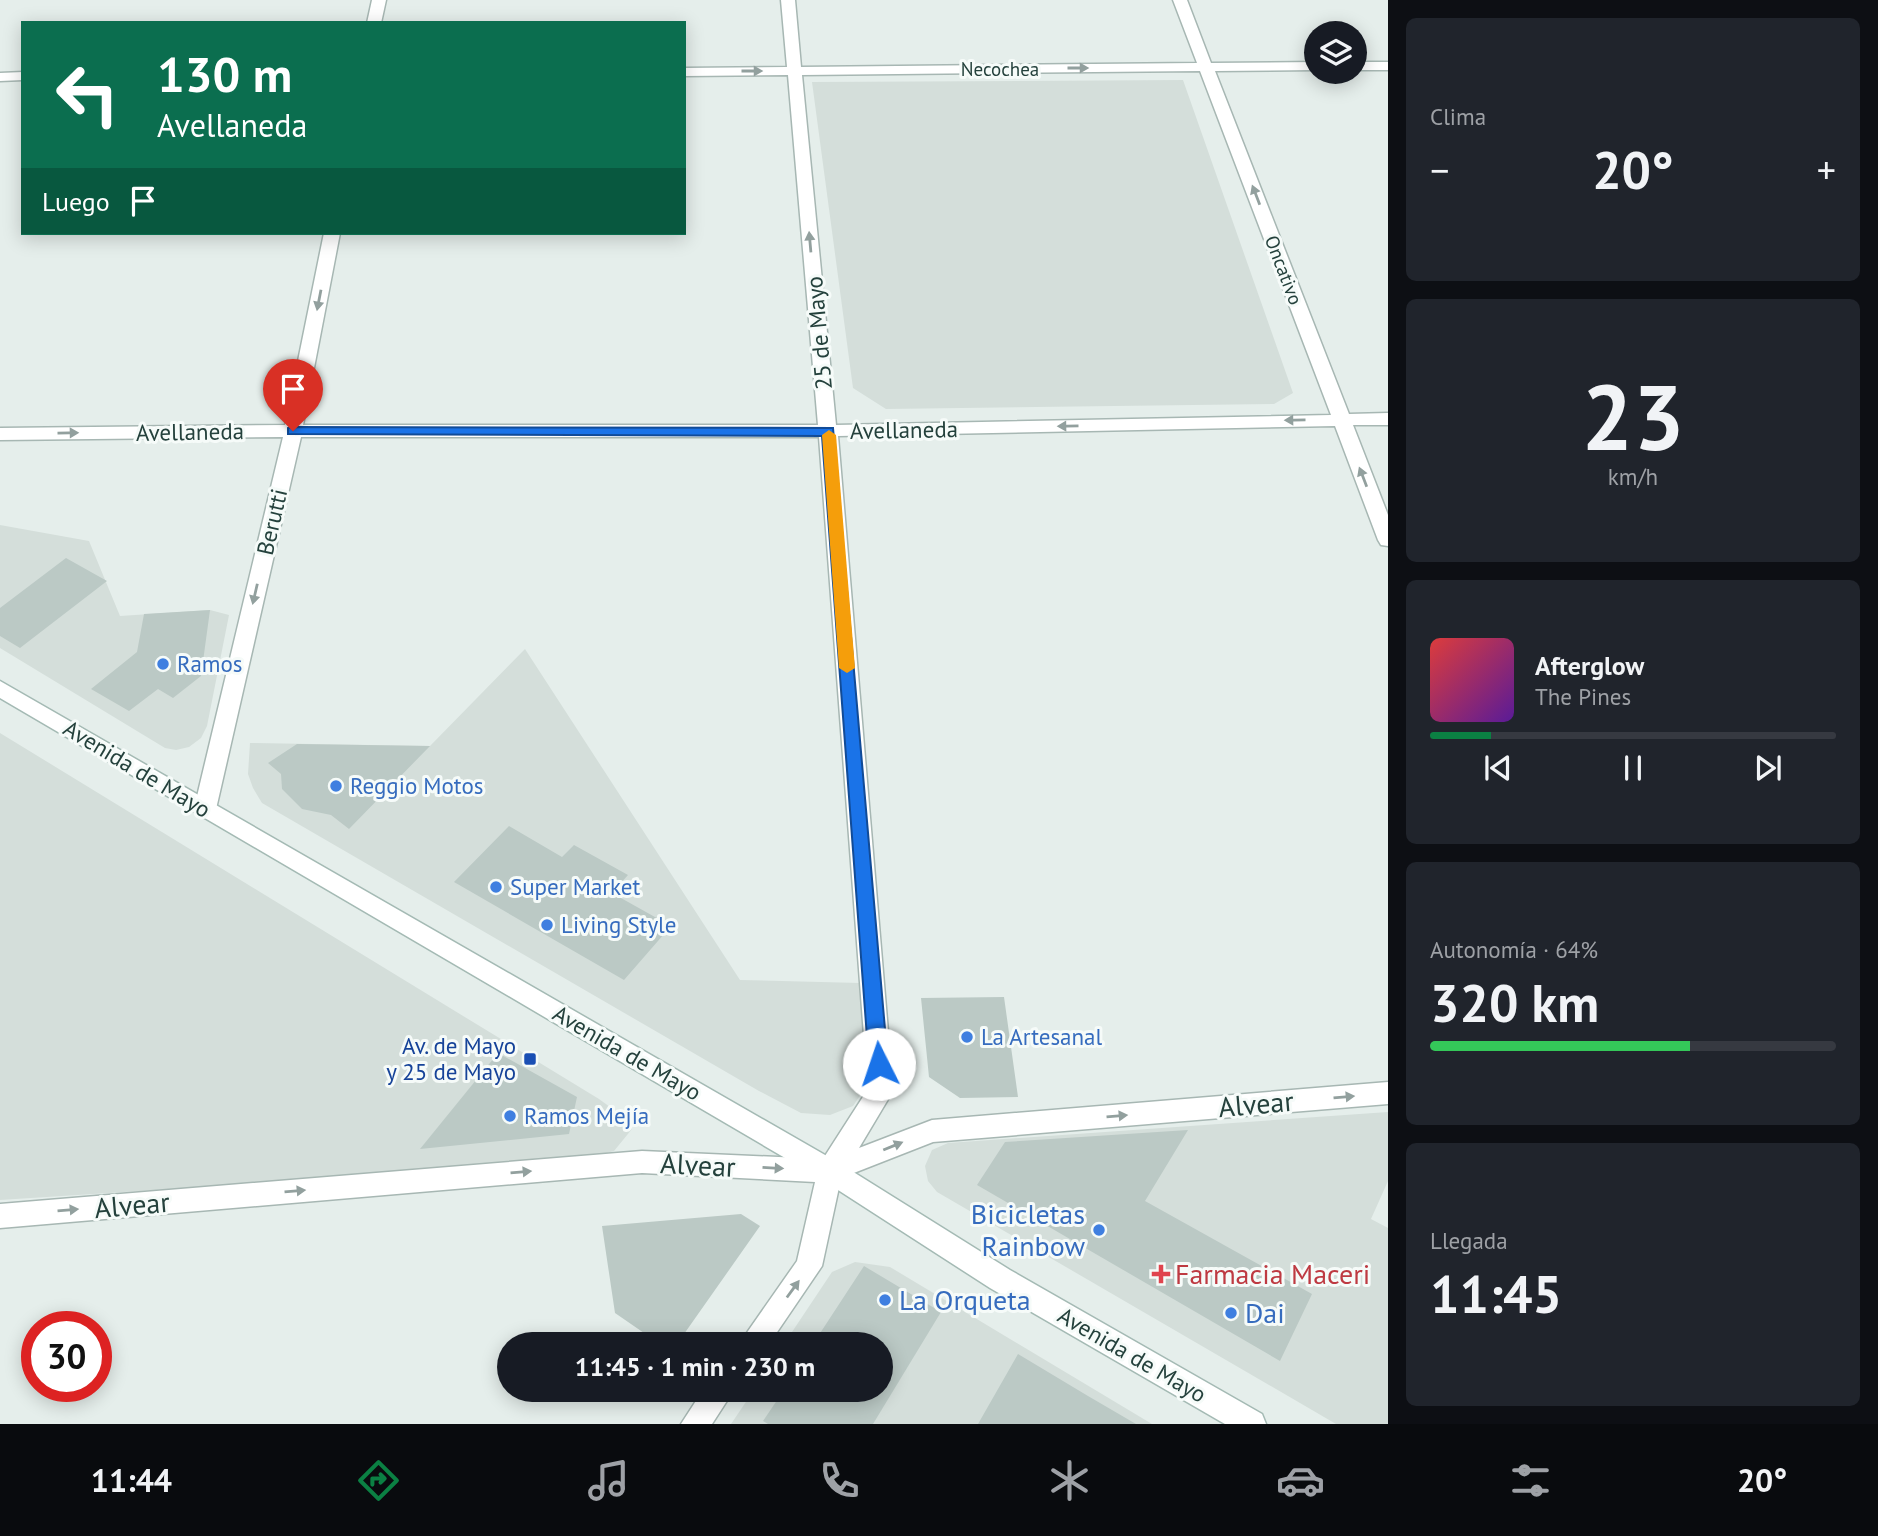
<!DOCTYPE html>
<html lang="es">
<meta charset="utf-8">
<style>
body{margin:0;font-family:"PT Sans",sans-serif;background:#20242c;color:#f1f3f6;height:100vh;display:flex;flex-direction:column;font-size:26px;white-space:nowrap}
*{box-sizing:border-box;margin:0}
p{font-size:23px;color:#9ea1a6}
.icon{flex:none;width:38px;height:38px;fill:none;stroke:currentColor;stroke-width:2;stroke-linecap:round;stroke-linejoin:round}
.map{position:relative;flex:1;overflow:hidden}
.panel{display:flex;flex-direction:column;gap:18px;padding:18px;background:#0d0f14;width:490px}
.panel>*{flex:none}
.banner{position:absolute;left:21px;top:21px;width:665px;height:214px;border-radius:0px;box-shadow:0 4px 18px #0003;background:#0b6e4f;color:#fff;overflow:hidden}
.tools{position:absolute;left:1304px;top:21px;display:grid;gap:14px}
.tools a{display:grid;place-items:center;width:63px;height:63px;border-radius:50%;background:#171b24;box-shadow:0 4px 18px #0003;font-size:35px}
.speed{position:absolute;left:21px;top:1311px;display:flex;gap:14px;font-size:35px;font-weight:700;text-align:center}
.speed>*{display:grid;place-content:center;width:91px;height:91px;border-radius:50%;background:#171b24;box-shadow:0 4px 18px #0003;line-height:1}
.speed .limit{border:10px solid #d22;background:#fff;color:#111}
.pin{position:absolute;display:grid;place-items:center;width:60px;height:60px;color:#fff;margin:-72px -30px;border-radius:50% 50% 50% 0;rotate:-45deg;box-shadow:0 0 7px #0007}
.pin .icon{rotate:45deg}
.me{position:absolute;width:77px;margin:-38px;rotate:356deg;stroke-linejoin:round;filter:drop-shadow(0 0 5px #0008)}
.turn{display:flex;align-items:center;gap:24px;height:147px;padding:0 21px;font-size:32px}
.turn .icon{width:91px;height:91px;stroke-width:2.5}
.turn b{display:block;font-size:49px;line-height:60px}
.then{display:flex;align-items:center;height:66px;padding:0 21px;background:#0003;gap:14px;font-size:26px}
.big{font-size:52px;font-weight:600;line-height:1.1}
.panel .card{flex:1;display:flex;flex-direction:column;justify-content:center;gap:10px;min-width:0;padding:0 24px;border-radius:10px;background:#20242c}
.panel .dial{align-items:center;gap:0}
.dial b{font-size:91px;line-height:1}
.song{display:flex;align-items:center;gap:21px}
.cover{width:84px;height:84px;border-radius:10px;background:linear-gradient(135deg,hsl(0 70% 55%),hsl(270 70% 35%))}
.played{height:7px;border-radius:4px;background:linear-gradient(90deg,#0b8043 15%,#363941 15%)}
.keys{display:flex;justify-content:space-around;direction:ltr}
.heat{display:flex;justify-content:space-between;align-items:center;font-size:38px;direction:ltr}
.charge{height:10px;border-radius:5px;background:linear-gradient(90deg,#34c759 64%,#363941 0)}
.trip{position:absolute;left:497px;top:1332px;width:396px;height:70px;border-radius:35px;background:#171b24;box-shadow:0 4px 18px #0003;font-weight:600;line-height:70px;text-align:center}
.menu{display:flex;height:112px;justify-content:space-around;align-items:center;background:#090b0e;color:#9ea1a6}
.menu .icon{width:49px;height:49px}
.menu .active{color:#0b8043}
.menu b{font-size:32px;color:#f1f3f6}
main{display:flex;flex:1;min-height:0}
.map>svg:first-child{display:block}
.built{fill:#d4deda}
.building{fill:#bbc9c5}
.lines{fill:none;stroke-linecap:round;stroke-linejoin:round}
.street-casing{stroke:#a7b7b3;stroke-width:3}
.secondary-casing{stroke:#a4bab4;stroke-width:3}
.street{fill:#fff;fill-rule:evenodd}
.secondary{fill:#fff;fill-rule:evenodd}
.oneway{fill:#92a09e}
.route{fill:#1a73e8;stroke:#114b97;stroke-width:2}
.slow{fill:#f59e0b}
.shop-dot{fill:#3f7fe0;stroke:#f6fbf9;stroke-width:2.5}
.transit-dot{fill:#1a4fb4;stroke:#f6fbf9;stroke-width:2.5}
.health-dot{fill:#e0444e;stroke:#f6fbf9;stroke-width:2.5}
.labels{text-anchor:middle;stroke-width:6;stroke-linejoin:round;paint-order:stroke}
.far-street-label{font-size:19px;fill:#24413c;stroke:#f6fbf9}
.street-label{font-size:23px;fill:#24413c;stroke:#f6fbf9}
.shop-label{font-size:23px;fill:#366cbe;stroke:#f6fbf9;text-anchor:start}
.transit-label{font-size:23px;fill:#164399;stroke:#f6fbf9;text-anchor:end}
.near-street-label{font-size:28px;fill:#24413c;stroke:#f6fbf9}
.near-shop-label{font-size:28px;fill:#366cbe;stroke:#f6fbf9;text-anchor:start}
.near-health-label{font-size:28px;fill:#be3a42;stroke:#f6fbf9;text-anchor:start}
</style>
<main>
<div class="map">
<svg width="1388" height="1424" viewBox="0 0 1388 1424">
<rect width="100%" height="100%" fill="#e5eeeb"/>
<!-- built -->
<path class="built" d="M 1183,80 L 1293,393 L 1274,404 L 886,409 L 853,388 L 812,82 Z
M 0,525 L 89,541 L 120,616 L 210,610 L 229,615 L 207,726 L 201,738 L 189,747 L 176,750 L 165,748 L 0,648 Z
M 525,649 L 740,980 L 860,983 L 867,1085 L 853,1106 L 830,1115 L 801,1113 L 759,1091 L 262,803 L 253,788 L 248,774 L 250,743 L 430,746 Z
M 0,733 L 599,1099 L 621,1115 L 632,1129 L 614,1151 L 573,1163 L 0,1200 Z
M 1388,1112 L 1388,1181 L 1371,1219 L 1388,1228 L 1388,1424 L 1336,1424 L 937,1192 L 928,1181 L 925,1166 L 932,1150 L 948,1143 Z
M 855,1262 L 890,1267 L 1152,1424 L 731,1424 L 754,1390 L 880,1390 L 880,1344 L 784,1344 L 832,1272 Z"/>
<!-- building -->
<path class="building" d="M 66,558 L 107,581 L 20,648 L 0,636 L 0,608 Z
M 210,610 L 201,676 L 173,698 L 158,689 L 129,711 L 91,689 L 137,652 L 144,614 Z
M 297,744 L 430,746 L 349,829 L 331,815 L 302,809 L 282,789 L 281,774 L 268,763 Z
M 509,826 L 562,857 L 574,845 L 628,875 L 612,893 L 671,926 L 624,980 L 454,882 Z
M 1004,997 L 1018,1097 L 960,1098 L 929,1077 L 921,998 Z
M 498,1053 L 577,1097 L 569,1134 L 420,1149 Z
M 1188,1130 L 1145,1201 L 1312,1294 L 1280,1361 L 977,1185 L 1005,1142 Z
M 741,1214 L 760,1226 L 677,1344 L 660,1344 L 615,1313 L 602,1226 Z
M 864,1266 L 941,1312 L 873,1424 L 768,1424 L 763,1421 L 784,1390 L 880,1390 L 880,1344 L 813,1344 Z
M 1018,1354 L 1088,1396 L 1136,1424 L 978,1424 Z"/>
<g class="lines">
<!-- street casing -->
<g class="street-casing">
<path id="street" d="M 372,0 L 386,0 L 381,23 L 367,23 Z
M 781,0 L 795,0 L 801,67 L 1197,63 L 1173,0 L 1187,0 L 1211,63 L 1316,62 L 1316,70 L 1215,71 L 1349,414 L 1388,413 L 1388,425 L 1353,425 L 1388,515 L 1388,546 L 1381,545 L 1378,540 L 1335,426 L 838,436 L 893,1091 L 859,1148 L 932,1120 L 1388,1082 L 1388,1104 L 933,1142 L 841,1178 L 822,1266 L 769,1344 L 739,1344 L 797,1261 L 815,1182 L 642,1173 L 0,1228 L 0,1204 L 642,1151 L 823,1159 L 868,1089 L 819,437 L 301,437 L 216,809 L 213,815 L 205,817 L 197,815 L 194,809 L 283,437 L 0,440 L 0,428 L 285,425 L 324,233 L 340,233 L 303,425 L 818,425 L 788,75 L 684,76 L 684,68 L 787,67 ZM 1200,71 L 1331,415 L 836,425 L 802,75 Z
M 1354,62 L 1388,62 L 1388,70 L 1354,70 Z
M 23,72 L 23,80 L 0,81 L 0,73 Z
M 703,1390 L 734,1390 L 712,1424 L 681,1424 Z"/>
</g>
<!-- secondary casing -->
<g class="secondary-casing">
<path id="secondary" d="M 0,681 L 839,1163 L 1010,1270 L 1262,1414 L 1266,1424 L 1225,1424 L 990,1288 L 821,1179 L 0,698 Z"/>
</g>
<!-- street -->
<use href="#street" class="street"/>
<!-- secondary -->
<use href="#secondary" class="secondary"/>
</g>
<!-- one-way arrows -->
<defs><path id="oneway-solid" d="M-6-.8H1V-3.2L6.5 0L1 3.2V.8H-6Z" transform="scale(1.75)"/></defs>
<g class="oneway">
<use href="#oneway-solid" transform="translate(1078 68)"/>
<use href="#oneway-solid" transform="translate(752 71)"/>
<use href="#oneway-solid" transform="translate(1256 195) rotate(-111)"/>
<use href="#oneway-solid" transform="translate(810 242) rotate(-95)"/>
<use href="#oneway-solid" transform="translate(319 300) rotate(101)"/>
<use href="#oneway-solid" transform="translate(1295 420) rotate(179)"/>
<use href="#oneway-solid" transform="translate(1068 426) rotate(179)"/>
<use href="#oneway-solid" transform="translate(68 433) rotate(-1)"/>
<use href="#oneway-solid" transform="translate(1363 477) rotate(-111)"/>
<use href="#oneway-solid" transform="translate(255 594) rotate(103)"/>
<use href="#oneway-solid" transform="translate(1344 1097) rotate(-5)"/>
<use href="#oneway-solid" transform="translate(1117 1116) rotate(-5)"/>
<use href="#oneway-solid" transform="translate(893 1146) rotate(-22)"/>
<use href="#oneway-solid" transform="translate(773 1168) rotate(3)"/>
<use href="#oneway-solid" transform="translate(521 1172) rotate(-5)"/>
<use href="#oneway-solid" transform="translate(295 1191) rotate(-5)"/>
<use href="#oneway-solid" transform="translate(68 1210) rotate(-5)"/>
<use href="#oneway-solid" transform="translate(793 1289) rotate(-54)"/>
</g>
<!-- route -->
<path class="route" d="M 293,427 L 833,428 L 888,1064 L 885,1069 L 879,1072 L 872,1069 L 869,1064 L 822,436 L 288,434 L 288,428 Z"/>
<!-- slow -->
<path class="slow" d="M 829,430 L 836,435 L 855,668 L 847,673 L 839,668 L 822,435 Z"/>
<!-- markers -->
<g class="shop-dot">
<circle cx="163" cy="664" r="7"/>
<circle cx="336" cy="786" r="7"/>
<circle cx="496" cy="887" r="7"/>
<circle cx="547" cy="925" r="7"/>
<circle cx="967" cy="1037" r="7"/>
<circle cx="510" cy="1116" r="7"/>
<circle cx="1099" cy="1230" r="7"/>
<circle cx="885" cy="1300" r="7"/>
<circle cx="1231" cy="1313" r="7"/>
</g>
<rect class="transit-dot" x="523" y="1052" width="14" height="14" rx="3.5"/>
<path class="health-dot" d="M1157.5 1263.5h7v7h7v7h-7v7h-7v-7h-7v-7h7z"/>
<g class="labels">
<!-- far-street labels -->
<g class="far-street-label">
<text x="1000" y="76">Necochea</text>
<text transform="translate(1284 270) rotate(69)" y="7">Oncativo</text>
</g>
<!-- street labels -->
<g class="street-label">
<text transform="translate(819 333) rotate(-95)" y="8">25 de Mayo</text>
<text transform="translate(904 430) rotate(-1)" y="8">Avellaneda</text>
<text transform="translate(190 432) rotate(-1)" y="8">Avellaneda</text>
<text transform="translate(272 522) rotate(-77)" y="8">Berutti</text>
<text transform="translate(137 769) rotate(31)" y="8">Avenida de Mayo</text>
<text transform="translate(627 1053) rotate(30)" y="8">Avenida de Mayo</text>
<text transform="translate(1132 1355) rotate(30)" y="8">Avenida de Mayo</text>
</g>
<!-- shop labels -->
<g class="shop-label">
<text x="177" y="672">Ramos</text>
<text x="350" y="794">Reggio Motos</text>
<text x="510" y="895">Super Market</text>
<text x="561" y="933">Living Style</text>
<text x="981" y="1045">La Artesanal</text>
<text x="524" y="1124">Ramos Mejía</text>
</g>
<!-- transit labels -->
<g class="transit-label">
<text x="516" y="1054">Av. de Mayo<tspan x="516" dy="26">y 25 de Mayo</tspan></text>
</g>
<!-- near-street labels -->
<g class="near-street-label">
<text transform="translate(1256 1104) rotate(-5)" y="10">Alvear</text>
<text transform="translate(698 1165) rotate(3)" y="10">Alvear</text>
<text transform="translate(132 1205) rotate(-5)" y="10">Alvear</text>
</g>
<!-- near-shop labels -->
<g class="near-shop-label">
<text x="1085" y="1224" text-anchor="end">Bicicletas<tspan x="1085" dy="32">Rainbow</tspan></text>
<text x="899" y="1310">La Orqueta</text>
<text x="1245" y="1323">Dai</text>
</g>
<!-- near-health labels -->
<g class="near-health-label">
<text x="1175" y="1284">Farmacia Maceri</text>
</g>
</g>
</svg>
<div class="tools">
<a><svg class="icon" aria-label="layers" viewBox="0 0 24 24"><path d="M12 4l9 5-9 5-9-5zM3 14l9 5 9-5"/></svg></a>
</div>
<div class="speed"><div class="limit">30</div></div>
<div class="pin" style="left:293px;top:431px;background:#d93025"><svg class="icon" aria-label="arrive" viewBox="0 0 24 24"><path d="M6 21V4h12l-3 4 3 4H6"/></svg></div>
<svg class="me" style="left:879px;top:1064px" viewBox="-20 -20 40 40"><circle r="19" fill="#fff"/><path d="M0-13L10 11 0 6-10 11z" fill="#1a73e8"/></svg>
<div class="trip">11:45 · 1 min · 230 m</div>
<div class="banner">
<div class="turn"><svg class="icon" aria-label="left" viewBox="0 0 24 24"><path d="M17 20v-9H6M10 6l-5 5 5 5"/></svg><div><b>130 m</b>Avellaneda</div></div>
<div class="then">Luego<svg class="icon" aria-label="arrive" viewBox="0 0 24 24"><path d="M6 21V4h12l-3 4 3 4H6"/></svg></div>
</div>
</div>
<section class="panel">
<div class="card"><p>Clima</p>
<div class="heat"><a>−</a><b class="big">20°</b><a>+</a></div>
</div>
<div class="card dial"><b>23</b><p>km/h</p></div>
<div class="card">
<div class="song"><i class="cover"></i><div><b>Afterglow</b><p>The Pines</p></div></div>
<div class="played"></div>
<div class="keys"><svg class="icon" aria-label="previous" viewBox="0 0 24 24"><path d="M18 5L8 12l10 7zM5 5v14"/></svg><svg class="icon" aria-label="pause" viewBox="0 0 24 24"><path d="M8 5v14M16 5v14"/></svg><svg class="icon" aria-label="next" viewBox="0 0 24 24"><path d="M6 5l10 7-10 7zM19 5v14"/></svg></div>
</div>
<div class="card"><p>Autonomía · 64%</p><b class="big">320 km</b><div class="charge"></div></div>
<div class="card"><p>Llegada</p><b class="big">11:45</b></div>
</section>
</main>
<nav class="menu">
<b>11:44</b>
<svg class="icon active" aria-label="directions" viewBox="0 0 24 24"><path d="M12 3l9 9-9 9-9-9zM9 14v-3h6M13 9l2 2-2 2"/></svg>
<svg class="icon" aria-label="music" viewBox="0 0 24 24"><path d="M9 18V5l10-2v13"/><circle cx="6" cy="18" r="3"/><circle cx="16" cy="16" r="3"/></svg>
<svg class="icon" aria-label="phone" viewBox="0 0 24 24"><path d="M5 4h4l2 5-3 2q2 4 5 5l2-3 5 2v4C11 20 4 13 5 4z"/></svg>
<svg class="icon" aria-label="climate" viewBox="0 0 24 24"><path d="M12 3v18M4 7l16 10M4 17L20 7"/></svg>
<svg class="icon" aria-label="car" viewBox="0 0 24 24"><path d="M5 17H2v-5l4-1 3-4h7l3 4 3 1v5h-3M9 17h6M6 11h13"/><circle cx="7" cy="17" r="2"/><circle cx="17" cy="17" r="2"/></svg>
<svg class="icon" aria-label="filters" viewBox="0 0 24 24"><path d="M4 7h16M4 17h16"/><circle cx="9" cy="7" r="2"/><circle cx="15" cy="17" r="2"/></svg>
<b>20°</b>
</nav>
